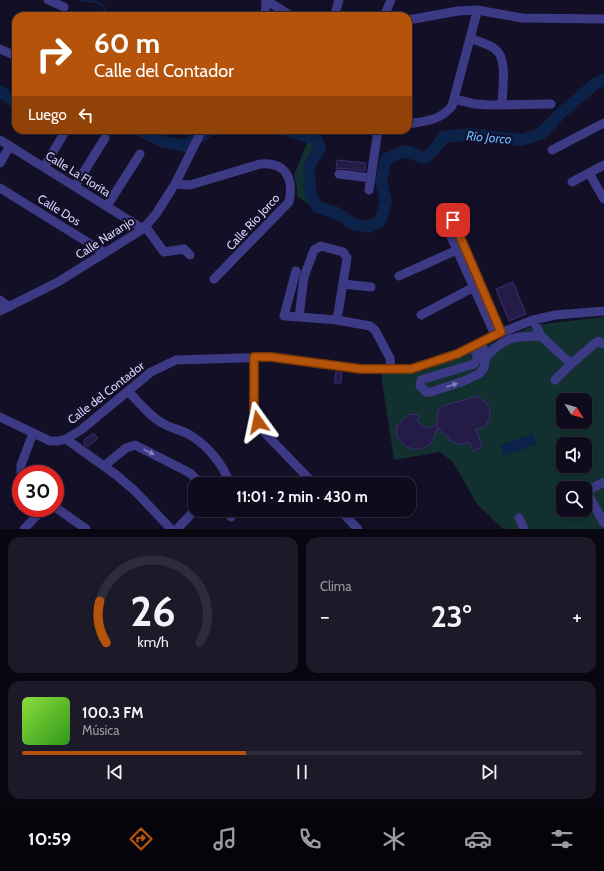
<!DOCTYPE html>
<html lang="es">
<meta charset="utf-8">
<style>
body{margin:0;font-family:Cabin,sans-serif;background:#1c1929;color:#f1f3f6;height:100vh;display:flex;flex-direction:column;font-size:15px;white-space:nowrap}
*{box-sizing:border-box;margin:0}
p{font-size:13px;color:#9b9ba3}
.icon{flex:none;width:22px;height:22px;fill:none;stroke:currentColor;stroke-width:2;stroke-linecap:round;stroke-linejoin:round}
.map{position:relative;height:529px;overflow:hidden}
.details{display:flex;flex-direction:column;gap:8px;padding:8px;background:#08060f;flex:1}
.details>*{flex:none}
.banner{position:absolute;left:12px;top:12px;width:400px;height:122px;border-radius:12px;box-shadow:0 2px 6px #0003,0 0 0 1px #2e2b3b;background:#b45309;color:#fff;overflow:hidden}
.needle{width:26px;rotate:127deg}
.controls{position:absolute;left:556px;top:393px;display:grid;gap:8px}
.controls a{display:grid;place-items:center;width:36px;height:36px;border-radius:8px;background:#0e0b1c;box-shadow:0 2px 6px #0003,0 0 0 1px #2e2b3b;font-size:20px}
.speed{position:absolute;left:12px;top:465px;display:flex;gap:8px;font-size:20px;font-weight:700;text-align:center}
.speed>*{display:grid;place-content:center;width:52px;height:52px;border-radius:50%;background:#0e0b1c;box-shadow:0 2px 6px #0003,0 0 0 1px #2e2b3b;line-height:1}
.speed .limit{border:6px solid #d22;background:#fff;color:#111}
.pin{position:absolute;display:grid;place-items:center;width:34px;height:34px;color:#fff;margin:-17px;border-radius:8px;box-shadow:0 2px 6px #0006}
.me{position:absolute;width:44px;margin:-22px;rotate:348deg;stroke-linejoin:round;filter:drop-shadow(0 0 3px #0008)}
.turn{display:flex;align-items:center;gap:14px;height:84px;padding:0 16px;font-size:18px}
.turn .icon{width:52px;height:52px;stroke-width:2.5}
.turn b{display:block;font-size:28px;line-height:34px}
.then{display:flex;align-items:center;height:38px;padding:0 16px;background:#0003;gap:8px;font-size:15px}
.big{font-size:30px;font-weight:700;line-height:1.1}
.details .tile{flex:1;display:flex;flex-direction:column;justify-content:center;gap:6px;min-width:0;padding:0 14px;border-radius:12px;background:#1c1929}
.details .dial{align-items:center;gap:0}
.dial svg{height:104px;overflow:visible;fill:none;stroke:#2e2b3b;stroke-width:7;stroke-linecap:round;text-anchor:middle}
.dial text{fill:#f1f3f6;stroke:none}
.song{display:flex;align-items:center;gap:12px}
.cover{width:48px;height:48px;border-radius:6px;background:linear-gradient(135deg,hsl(90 70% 55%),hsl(110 70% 35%))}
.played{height:4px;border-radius:2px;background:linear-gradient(90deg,#b45309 40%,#2e2b3b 40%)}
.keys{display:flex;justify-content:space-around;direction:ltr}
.heat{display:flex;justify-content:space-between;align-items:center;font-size:22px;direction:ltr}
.details .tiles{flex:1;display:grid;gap:8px;grid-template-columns:1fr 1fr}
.tile:last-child{grid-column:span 2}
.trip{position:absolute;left:188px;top:477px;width:228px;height:40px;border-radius:12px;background:#0e0b1c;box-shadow:0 2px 6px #0003,0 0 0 1px #2e2b3b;font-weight:700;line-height:40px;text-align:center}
.dock{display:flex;height:64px;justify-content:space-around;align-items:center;background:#06040b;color:#9b9ba3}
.dock .icon{width:28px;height:28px}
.dock .selected{color:#b45309}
.dock b{font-size:18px;color:#f1f3f6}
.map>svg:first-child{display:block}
.green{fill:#12302f;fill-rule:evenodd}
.water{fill:#0c2248}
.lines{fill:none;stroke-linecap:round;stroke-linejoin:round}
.stream{stroke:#0c2248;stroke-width:2}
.river{stroke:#0c2248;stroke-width:12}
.building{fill:#241b47;stroke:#3b2d73}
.minor{stroke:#3d3a85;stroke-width:9}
.oneway{fill:#837fbc}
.route-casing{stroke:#753606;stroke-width:10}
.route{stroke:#b45309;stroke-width:7}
.labels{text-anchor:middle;stroke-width:4;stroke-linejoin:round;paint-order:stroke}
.street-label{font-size:12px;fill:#d9d4ff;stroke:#130f26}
.water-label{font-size:13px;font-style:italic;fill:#62b6ff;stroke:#130f26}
</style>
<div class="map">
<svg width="604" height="529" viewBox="0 0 604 529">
<rect width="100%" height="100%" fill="#130f26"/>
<!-- green -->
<path class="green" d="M 308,141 L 315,145 L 316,148 L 306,165 L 308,194 L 315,209 L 297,196 L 297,188 L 294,175 Z
M 604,317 L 604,529 L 503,529 L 477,504 L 453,462 L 440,452 L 394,460 L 381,374 L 407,374 L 425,370 L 491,344 L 535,325 ZM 563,400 L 585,400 L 585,422 L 563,422 ZM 563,444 L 585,444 L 585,466 L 563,466 ZM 563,488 L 585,488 L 585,510 L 563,510 Z"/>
<!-- water -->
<path class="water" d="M 533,434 L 537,444 L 504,456 L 500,445 Z"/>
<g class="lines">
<!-- stream -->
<path class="stream" d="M 79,0 L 97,2 L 103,5 L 108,16"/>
<!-- river -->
<path class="river" d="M 0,91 L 16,103
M 139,130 L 161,141 L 184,146 L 211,130
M 285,130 L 316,139 L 320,148 L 309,166 L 310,193 L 317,207 L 337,213 L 353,224 L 369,227 L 380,221 L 386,202 L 381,181 L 386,159 L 405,151 L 425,158 L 432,152 L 444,137 L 468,134 L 520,140 L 541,134 L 561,113 L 596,83 L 604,80"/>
</g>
<!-- building -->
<path class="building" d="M 337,160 L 366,163 L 365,171 L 340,168 L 336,169 Z
M 513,282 L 526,314 L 509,321 L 496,289 Z
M 336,372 L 342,373 L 341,383 L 334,383 Z
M 477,396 L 485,401 L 489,408 L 490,418 L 485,427 L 476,429 L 482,447 L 473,451 L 470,443 L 459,444 L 449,440 L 450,437 L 442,433 L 438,427 L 431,444 L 421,449 L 413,449 L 407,447 L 398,439 L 396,432 L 397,426 L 407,416 L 411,414 L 419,415 L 417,421 L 426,428 L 437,425 L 438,411 L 443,406 Z
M 93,433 L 98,438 L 88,447 L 84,444 L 84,440 Z"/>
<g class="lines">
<!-- minor -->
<path class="minor" d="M 48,0 L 64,7
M 266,0 L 291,16
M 336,10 L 339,0
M 265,16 L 266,0
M 384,16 L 391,0
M 408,20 L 458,11 L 477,10 L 522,18 L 604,19
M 470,38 C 478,42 490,44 496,50 C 508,59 502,91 502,105
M 0,49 L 16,56
M 454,99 L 475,104 L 489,105 L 551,104
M 408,124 C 425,121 440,121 452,106 L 476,16
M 0,140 L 143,229
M 552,150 L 604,123
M 0,163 L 10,146
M 44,167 L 65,132
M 589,173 L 604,199
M 339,174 L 371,178
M 572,182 L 604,165
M 175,184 L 190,185 L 260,164 C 286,161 294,179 289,202 L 214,279
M 75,186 L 105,138
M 0,188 L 105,253
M 369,190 L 378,130
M 107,206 L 140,154
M 145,226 L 164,252 L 184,249 L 190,255
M 296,271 L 284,316 L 299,317
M 399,276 L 457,250
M 343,284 L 371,287
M 0,300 L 9,307
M 0,311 L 58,282 L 143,229 L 156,214 L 175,184 L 202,130
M 421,315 L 474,287
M 337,320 L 347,258 L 343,252 L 321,246 L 314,250 L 304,277 L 299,317 L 337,320 L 370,326 L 375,330 L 390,358 L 391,370
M 533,320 L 541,336 L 571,364 L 594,344 L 598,341 L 604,344
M 495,335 L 445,223 L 449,219 L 453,220 L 501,332
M 473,346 L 478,358 L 474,364 L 421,380 L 420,386 L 426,392 L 431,392 L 464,381 L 479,374 L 484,368 L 486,357 L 481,342
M 254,357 L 254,410 L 258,422 L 264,432 L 314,484
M 486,357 C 504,337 515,336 541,336
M 555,380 L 571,364
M 128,391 C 139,402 150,417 164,424 C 172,429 183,430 190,435 C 208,446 223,464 230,484
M 0,417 L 50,441 L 58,441 L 66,439 L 81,430 L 151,372 L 176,360 L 271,357 L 361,369 L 411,369 L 457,354 L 495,335 L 533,320 L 555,315 L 604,311
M 66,439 L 115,474 L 135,491 L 171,529
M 104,466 L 126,448 L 135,445 L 190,473 L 196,479 L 199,484
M 21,474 L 21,465 L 33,433
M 604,482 L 589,490 L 588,494 L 604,523
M 55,507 L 86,529
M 230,510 L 231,517
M 340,510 L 358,529
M 519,518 L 524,529
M 24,529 L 44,508
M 177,529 L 195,510"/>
</g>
<!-- one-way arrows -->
<defs><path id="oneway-solid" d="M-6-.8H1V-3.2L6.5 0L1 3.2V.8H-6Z"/></defs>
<g class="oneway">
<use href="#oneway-solid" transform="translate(452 385) rotate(-19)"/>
<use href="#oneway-solid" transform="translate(149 452) rotate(27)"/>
</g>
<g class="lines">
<!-- route casing -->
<g class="route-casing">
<path id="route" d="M 258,422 L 254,410 L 254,357 L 271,357 L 361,369 L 411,369 L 457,354 L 501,332 L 453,220"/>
</g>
<!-- route -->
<use href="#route" class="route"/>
</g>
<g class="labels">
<!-- street labels -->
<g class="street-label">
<text transform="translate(78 174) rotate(32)" y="4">Calle La Florita</text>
<text transform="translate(59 210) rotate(32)" y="4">Calle Dos</text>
<text transform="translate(253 222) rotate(-47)" y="4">Calle Río Jorco</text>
<text transform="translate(105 238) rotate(-33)" y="4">Calle Naranjo</text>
<text transform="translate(106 393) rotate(-38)" y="4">Calle del Contador</text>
</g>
<!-- water labels -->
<g class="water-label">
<text transform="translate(489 137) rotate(5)" y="5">Río Jorco</text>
</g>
</g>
</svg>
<div class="controls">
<a><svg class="needle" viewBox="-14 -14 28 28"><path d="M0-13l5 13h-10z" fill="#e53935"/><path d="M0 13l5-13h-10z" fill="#9b9ba3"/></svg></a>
<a><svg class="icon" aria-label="sound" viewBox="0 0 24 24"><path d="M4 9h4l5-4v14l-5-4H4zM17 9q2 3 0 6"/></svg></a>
<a><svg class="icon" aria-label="search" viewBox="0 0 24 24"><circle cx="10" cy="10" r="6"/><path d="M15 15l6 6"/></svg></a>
</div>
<div class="speed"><div class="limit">30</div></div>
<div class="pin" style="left:453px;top:220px;background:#d93025"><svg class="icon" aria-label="arrive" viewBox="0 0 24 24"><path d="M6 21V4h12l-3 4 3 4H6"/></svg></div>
<svg class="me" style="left:258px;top:422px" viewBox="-20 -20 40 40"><path d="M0-17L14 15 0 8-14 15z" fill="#b45309" stroke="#fff" stroke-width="4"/></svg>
<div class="trip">11:01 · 2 min · 430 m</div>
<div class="banner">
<div class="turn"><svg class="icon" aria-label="right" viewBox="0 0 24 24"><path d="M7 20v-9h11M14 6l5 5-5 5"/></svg><div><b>60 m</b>Calle del Contador</div></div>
<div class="then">Luego<svg class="icon" aria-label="left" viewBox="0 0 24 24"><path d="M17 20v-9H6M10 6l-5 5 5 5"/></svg></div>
</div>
</div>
<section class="details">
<div class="tiles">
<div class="tile dial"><svg viewBox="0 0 100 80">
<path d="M14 69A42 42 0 1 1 86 69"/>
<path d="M14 69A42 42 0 0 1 9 37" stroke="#b45309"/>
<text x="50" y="56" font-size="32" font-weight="700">26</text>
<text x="50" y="72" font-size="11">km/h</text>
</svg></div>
<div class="tile"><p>Clima</p>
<div class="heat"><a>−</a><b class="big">23°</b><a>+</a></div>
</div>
<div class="tile">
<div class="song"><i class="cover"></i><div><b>100.3 FM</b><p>Música</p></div></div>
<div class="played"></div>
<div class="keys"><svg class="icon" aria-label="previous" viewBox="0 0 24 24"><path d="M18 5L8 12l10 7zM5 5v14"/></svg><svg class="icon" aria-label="pause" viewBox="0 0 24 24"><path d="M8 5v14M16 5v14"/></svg><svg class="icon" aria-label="next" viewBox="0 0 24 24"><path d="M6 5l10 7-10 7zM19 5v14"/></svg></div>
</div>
</div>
</section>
<nav class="dock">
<b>10:59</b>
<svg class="icon selected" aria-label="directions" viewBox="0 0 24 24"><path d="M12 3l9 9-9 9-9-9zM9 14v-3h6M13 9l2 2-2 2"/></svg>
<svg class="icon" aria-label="music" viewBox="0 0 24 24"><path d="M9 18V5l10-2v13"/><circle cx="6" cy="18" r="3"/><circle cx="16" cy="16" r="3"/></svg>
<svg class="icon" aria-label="phone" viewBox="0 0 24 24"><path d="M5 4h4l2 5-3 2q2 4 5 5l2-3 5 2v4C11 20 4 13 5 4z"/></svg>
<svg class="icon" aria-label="climate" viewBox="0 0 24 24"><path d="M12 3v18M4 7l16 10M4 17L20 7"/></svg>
<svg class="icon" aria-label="car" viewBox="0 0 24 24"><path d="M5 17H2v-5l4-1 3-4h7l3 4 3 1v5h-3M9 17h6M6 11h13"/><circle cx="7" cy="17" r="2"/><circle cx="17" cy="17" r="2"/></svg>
<svg class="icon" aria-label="filters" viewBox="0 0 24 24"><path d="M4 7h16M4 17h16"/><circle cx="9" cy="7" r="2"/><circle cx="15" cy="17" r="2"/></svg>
</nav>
